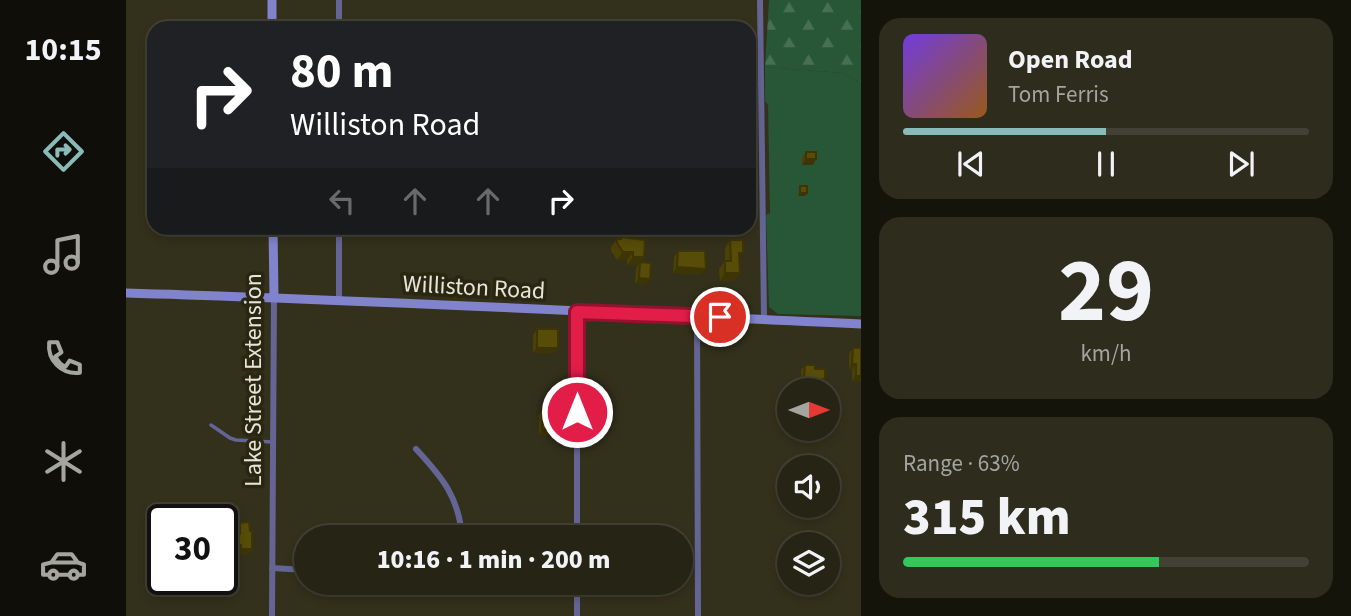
<!DOCTYPE html>
<meta charset="utf-8">
<style>
body{margin:0;font-family:"Source Sans 3",sans-serif;background:#2e2c1d;color:#f1f3f6;height:100vh;display:flex;flex-direction:column;font-size:26px;white-space:nowrap}
*{box-sizing:border-box;margin:0}
p{font-size:23px;color:#a4a4a0}
.icon{flex:none;width:38px;height:38px;fill:none;stroke:currentColor;stroke-width:2;stroke-linecap:round;stroke-linejoin:round}
.map{position:relative;flex:1;overflow:hidden}
.panel{display:flex;flex-direction:column;gap:18px;padding:18px;background:#15140b;width:490px}
.panel>*{flex:none}
.top-card{position:absolute;left:21px;top:21px;width:609px;height:214px;border-radius:21px;box-shadow:0 4px 10px #0003,0 0 0 2px #424134;background:#202124;color:#fff;overflow:hidden}
.needle{width:46px;rotate:90deg}
.tools{position:absolute;left:651px;top:378px;display:grid;gap:14px}
.tools a{display:grid;place-items:center;width:63px;height:63px;border-radius:50%;background:#262414;box-shadow:0 4px 10px #0003,0 0 0 2px #424134;font-size:35px}
.speed{position:absolute;left:21px;top:504px;display:flex;gap:14px;font-size:35px;font-weight:700;text-align:center}
.speed>*{display:grid;place-content:center;width:91px;height:91px;border-radius:50%;background:#262414;box-shadow:0 4px 10px #0003,0 0 0 2px #424134;line-height:1}
.speed .limit{border:4px solid #111;border-radius:10px;background:#fff;color:#111}
.pin{position:absolute;display:grid;place-items:center;width:60px;height:60px;color:#fff;margin:-30px;border:4px solid #fff;border-radius:50%;box-shadow:0 2px 7px #0007}
.me{position:absolute;width:77px;margin:-38px;rotate:0deg;stroke-linejoin:round;filter:drop-shadow(0 0 5px #0008)}
.turn{display:flex;align-items:center;gap:24px;height:147px;padding:0 28px;font-size:32px}
.turn .icon{width:91px;height:91px;stroke-width:2.5}
.turn b{display:block;font-size:49px;line-height:60px}
.lanes{display:flex;align-items:center;height:66px;padding:0 28px;background:#0003;justify-content:center;gap:35px;direction:ltr}
.lanes .off{opacity:.35}
.big{font-size:52px;font-weight:800;line-height:1.1}
.panel .widget{flex:1;display:flex;flex-direction:column;justify-content:center;gap:10px;min-width:0;padding:0 24px;border-radius:21px;background:#2e2c1d}
.panel .dial{align-items:center;gap:0}
.dial b{font-size:91px;line-height:1}
.song{display:flex;align-items:center;gap:21px}
.cover{width:84px;height:84px;border-radius:10px;background:linear-gradient(135deg,hsl(260 70% 55%),hsl(30 70% 35%))}
.played{height:7px;border-radius:4px;background:linear-gradient(90deg,#8bbbb9 50%,#424134 50%)}
.keys{display:flex;justify-content:space-around;direction:ltr}
.charge{height:10px;border-radius:5px;background:linear-gradient(90deg,#34c759 63%,#424134 0)}
.trip{position:absolute;left:168px;top:525px;width:399px;height:70px;border-radius:35px;background:#262414;box-shadow:0 4px 10px #0003,0 0 0 2px #424134;font-weight:800;line-height:70px;text-align:center}
main{display:flex;flex:1;min-height:0}
.menu{display:flex;flex-direction:column;width:126px;justify-content:space-around;align-items:center;background:#0f0e08;color:#a4a4a0}
.menu .icon{width:49px;height:49px}
.menu .selected{color:#8bbbb9}
.menu b{font-size:32px;color:#f1f3f6}
.map>svg:first-child{display:block}
.green{fill:#275737}
.forest{fill:url(#forest-firs)}
.lines{fill:none;stroke-linecap:round;stroke-linejoin:round}
.lane{stroke:#646594;stroke-width:3.5}
.street{stroke:#646594;stroke-width:6}
.secondary{stroke:#8183cd;stroke-width:9}
.wall{fill:#4b4107}
.shaded-wall{fill:#3d3506}
.building{fill:#574c08;stroke:#3d3506;stroke-width:2}
.route-casing{stroke:#92132f;stroke-width:18}
.route{stroke:#e11d48;stroke-width:12}
.labels{text-anchor:middle;stroke-width:7;stroke-linejoin:round;paint-order:stroke}
.street-label{font-size:24px;fill:#e6e5d8;stroke:#292612}
</style>
<main>
<nav class="menu">
<b>10:15</b>
<svg class="icon selected" aria-label="directions" viewBox="0 0 24 24"><path d="M12 3l9 9-9 9-9-9zM9 14v-3h6M13 9l2 2-2 2"/></svg>
<svg class="icon" aria-label="music" viewBox="0 0 24 24"><path d="M9 18V5l10-2v13"/><circle cx="6" cy="18" r="3"/><circle cx="16" cy="16" r="3"/></svg>
<svg class="icon" aria-label="phone" viewBox="0 0 24 24"><path d="M5 4h4l2 5-3 2q2 4 5 5l2-3 5 2v4C11 20 4 13 5 4z"/></svg>
<svg class="icon" aria-label="climate" viewBox="0 0 24 24"><path d="M12 3v18M4 7l16 10M4 17L20 7"/></svg>
<svg class="icon" aria-label="car" viewBox="0 0 24 24"><path d="M5 17H2v-5l4-1 3-4h7l3 4 3 1v5h-3M9 17h6M6 11h13"/><circle cx="7" cy="17" r="2"/><circle cx="17" cy="17" r="2"/></svg>
</nav>
<div class="map">
<svg width="735" height="616" viewBox="0 0 735 616">
<defs>
<pattern id="forest-firs" width="22" height="20" patternUnits="userSpaceOnUse" patternTransform="scale(1.75)"><rect width="22" height="20" fill="#275737"/><path d="M5 1l3.5 6h-7zM16 11l3.5 6h-7z" fill="#466f53"/></pattern>
</defs>
<rect width="100%" height="100%" fill="#33301b"/>
<!-- green -->
<path class="green" d="M 639,67 L 717,73 L 735,83 L 735,316 L 652,314 L 643,307 L 640,215 L 644,213 L 642,105 L 639,101 Z"/>
<!-- forest -->
<path class="forest" d="M 643,0 L 735,0 L 735,83 L 717,73 L 639,67 Z"/>
<g class="lines">
<!-- lane -->
<path class="lane" d="M 85,425 L 104,438 L 110,440 L 146,442"/>
<!-- street -->
<path class="street" d="M 213,0 L 213,28
M 634,0 L 638,319
M 623,77 L 635,78
M 213,299 L 213,228
M 571,317 L 572,616
M 290,449 C 316,477 333,497 336,537
M 451,537 L 451,312
M 146,568 L 180,570
M 146,616 L 148,297
M 451,616 L 451,583"/>
<!-- secondary -->
<path class="secondary" d="M 146,0 L 146,28
M 147,228 L 148,297
M 0,293 C 245,300 490,313 735,324"/>
</g>
<!-- wall -->
<path class="wall" d="M 680,152 L 687,165 L 676,165 L 676,157 Z
M 495,237 L 518,257 L 514,262 L 520,284 L 509,284 L 510,268 L 512,265 L 501,265 L 501,260 L 491,260 L 485,251 L 485,247 L 491,239 L 494,239 Z
M 604,240 L 613,258 L 614,273 L 608,281 L 594,281 L 593,269 L 599,261 L 599,248 Z
M 552,251 L 576,274 L 547,273 L 548,257 Z
M 411,329 L 432,348 L 428,353 L 407,353 L 407,335 Z
M 727,348 L 735,348 L 735,380 L 734,382 L 726,381 L 726,370 L 723,369 L 723,354 Z
M 679,365 L 689,369 L 695,385 L 675,384 L 675,370 Z
M 417,410 L 428,420 L 429,429 L 425,435 L 413,434 L 413,415 Z
M 114,523 L 124,531 L 126,549 L 123,554 L 111,555 L 111,551 L 104,551 L 104,540 L 108,534 L 110,534 L 110,528 Z"/>
<!-- shaded-wall -->
<path class="shaded-wall" d="M 680,159 L 690,159 L 687,165 L 676,165 Z
M 674,193 L 681,193 L 679,196 L 672,196 Z
M 497,252 L 507,252 L 501,260 L 491,260 Z
M 507,257 L 518,257 L 512,265 L 501,265 Z
M 551,267 L 580,269 L 576,274 L 547,273 Z
M 599,273 L 614,273 L 608,281 L 594,281 Z
M 513,278 L 524,279 L 520,284 L 509,284 Z
M 411,348 L 432,348 L 428,353 L 407,353 Z
M 726,364 L 730,364 L 726,370 L 723,369 Z
M 730,376 L 735,376 L 734,382 L 726,381 Z
M 678,379 L 699,379 L 695,385 L 675,384 Z
M 416,429 L 429,429 L 425,435 L 413,434 Z
M 108,545 L 115,545 L 111,551 L 104,551 Z
M 115,549 L 126,549 L 123,554 L 111,555 Z"/>
<!-- building -->
<path class="building" d="M 680,152 L 690,152 L 690,159 L 680,159 Z
M 674,186 L 681,186 L 681,193 L 674,193 Z
M 495,237 L 519,240 L 518,257 L 507,257 L 507,252 L 497,252 L 491,243 L 491,239 L 495,239 Z
M 604,240 L 617,240 L 617,253 L 613,253 L 614,273 L 599,273 L 599,261 L 605,261 Z
M 552,251 L 579,251 L 580,269 L 551,267 Z
M 514,262 L 525,263 L 524,279 L 513,278 Z
M 411,329 L 432,329 L 432,348 L 411,348 Z
M 727,348 L 735,348 L 735,376 L 730,376 L 730,364 L 726,364 Z
M 679,365 L 689,365 L 689,369 L 699,369 L 699,379 L 678,379 Z
M 417,410 L 428,410 L 429,429 L 416,429 Z
M 123,522 L 124,531 L 126,531 L 126,549 L 115,549 L 115,545 L 108,545 L 108,534 L 114,534 L 114,523 Z"/>
<g class="lines">
<!-- route casing -->
<g class="route-casing">
<path id="route" d="M 451,412 L 451,312 L 594,317"/>
</g>
<!-- route -->
<use href="#route" class="route"/>
</g>
<g class="labels">
<!-- street labels -->
<g class="street-label">
<text transform="translate(348 287) rotate(3)" y="8">Williston Road</text>
<text transform="translate(127 380) rotate(-90)" y="8">Lake Street Extension</text>
</g>
</g>
</svg>
<div class="tools">
<a><svg class="needle" viewBox="-14 -14 28 28"><path d="M0-13l5 13h-10z" fill="#e53935"/><path d="M0 13l5-13h-10z" fill="#a4a4a0"/></svg></a>
<a><svg class="icon" aria-label="sound" viewBox="0 0 24 24"><path d="M4 9h4l5-4v14l-5-4H4zM17 9q2 3 0 6"/></svg></a>
<a><svg class="icon" aria-label="layers" viewBox="0 0 24 24"><path d="M12 4l9 5-9 5-9-5zM3 14l9 5 9-5"/></svg></a>
</div>
<div class="speed"><div class="limit">30</div></div>
<div class="pin" style="left:594px;top:317px;background:#d93025"><svg class="icon" aria-label="arrive" viewBox="0 0 24 24"><path d="M6 21V4h12l-3 4 3 4H6"/></svg></div>
<svg class="me" style="left:451px;top:412px" viewBox="-20 -20 40 40"><circle r="17" fill="#e11d48" stroke="#fff" stroke-width="3"/><path d="M0-11L8 9 0 5-8 9z" fill="#fff"/></svg>
<div class="trip">10:16 · 1 min · 200 m</div>
<div class="top-card">
<div class="turn"><svg class="icon" aria-label="right" viewBox="0 0 24 24"><path d="M7 20v-9h11M14 6l5 5-5 5"/></svg><div><b>80 m</b>Williston Road</div></div>
<div class="lanes"><svg class="icon off" aria-label="left" viewBox="0 0 24 24"><path d="M17 20v-9H6M10 6l-5 5 5 5"/></svg><svg class="icon off" aria-label="ahead" viewBox="0 0 24 24"><path d="M12 20V5M6 11l6-6 6 6"/></svg><svg class="icon off" aria-label="ahead" viewBox="0 0 24 24"><path d="M12 20V5M6 11l6-6 6 6"/></svg><svg class="icon" aria-label="right" viewBox="0 0 24 24"><path d="M7 20v-9h11M14 6l5 5-5 5"/></svg></div>
</div>
</div>
<section class="panel">
<div class="widget">
<div class="song"><i class="cover"></i><div><b>Open Road</b><p>Tom Ferris</p></div></div>
<div class="played"></div>
<div class="keys"><svg class="icon" aria-label="previous" viewBox="0 0 24 24"><path d="M18 5L8 12l10 7zM5 5v14"/></svg><svg class="icon" aria-label="pause" viewBox="0 0 24 24"><path d="M8 5v14M16 5v14"/></svg><svg class="icon" aria-label="next" viewBox="0 0 24 24"><path d="M6 5l10 7-10 7zM19 5v14"/></svg></div>
</div>
<div class="widget dial"><b>29</b><p>km/h</p></div>
<div class="widget"><p>Range · 63%</p><b class="big">315 km</b><div class="charge"></div></div>
</section>
</main>
